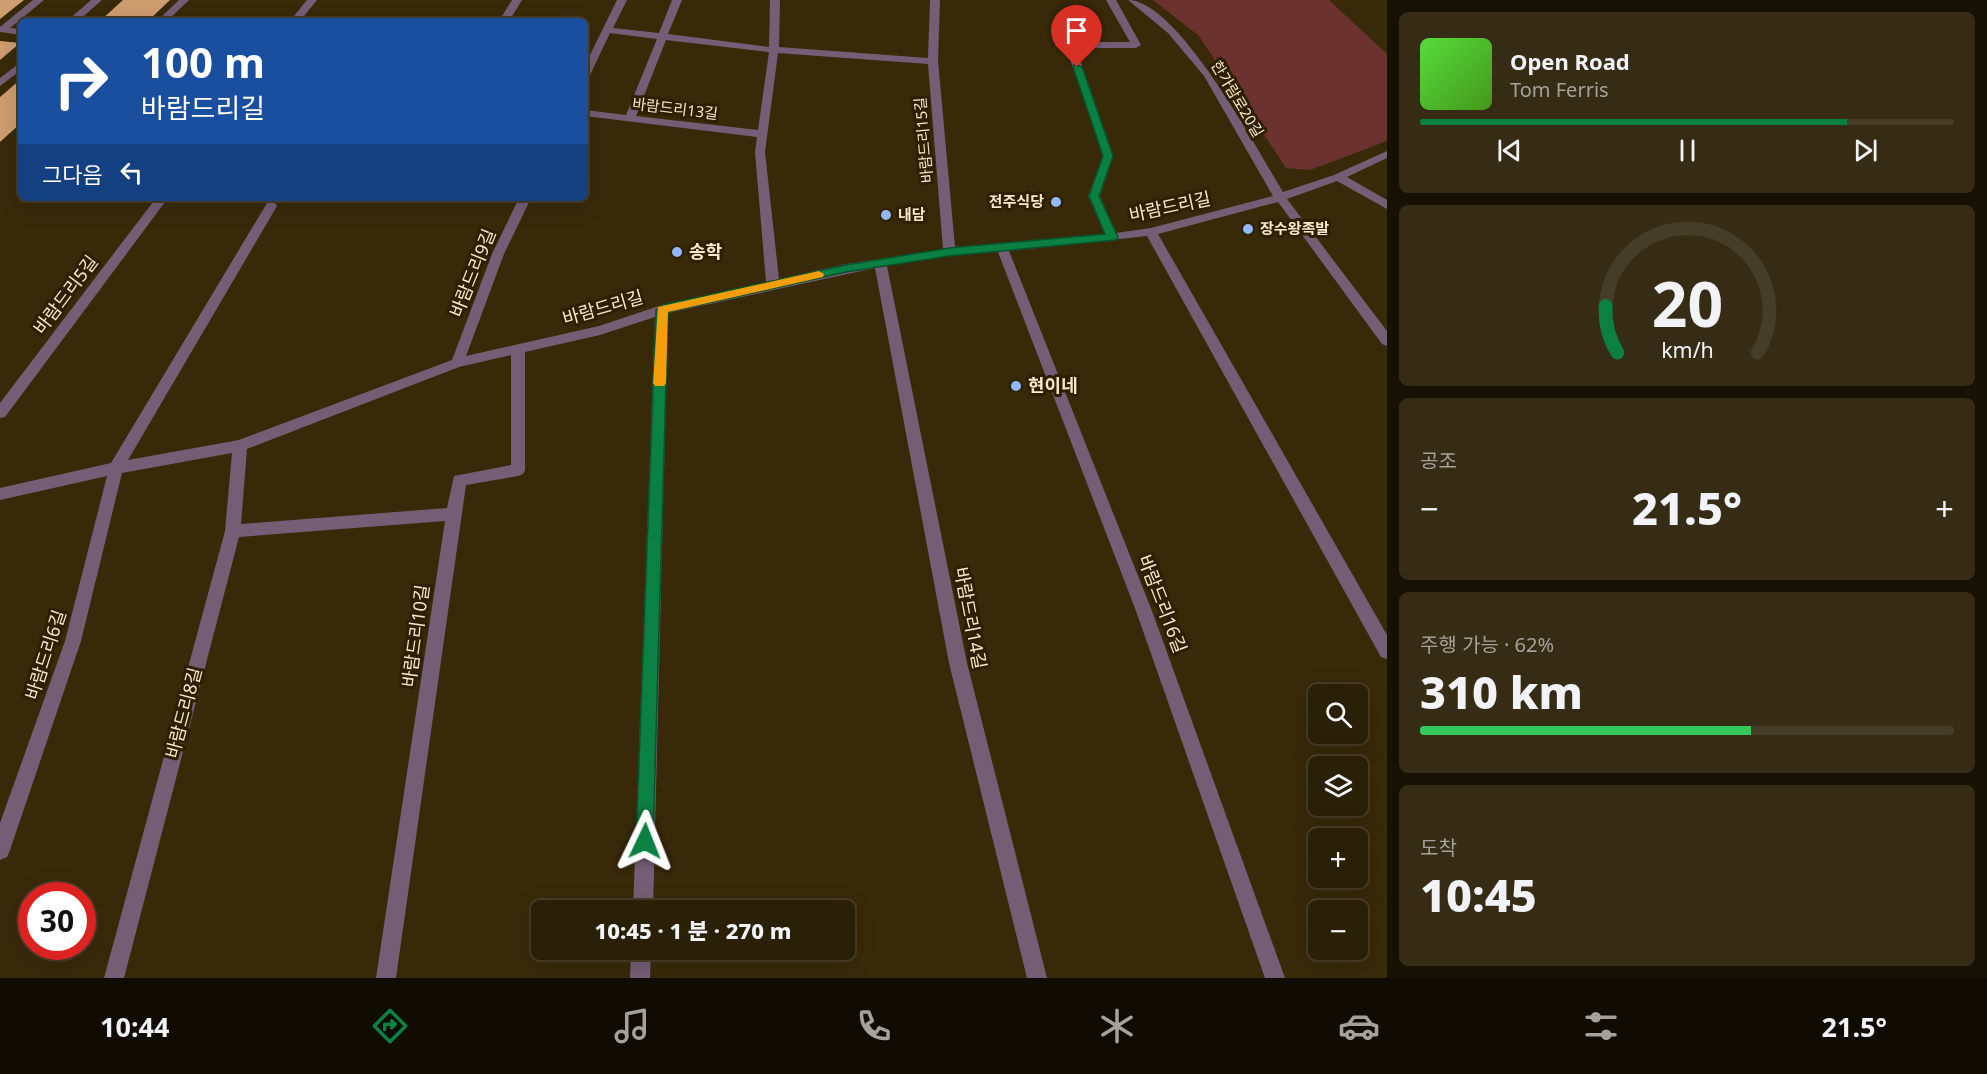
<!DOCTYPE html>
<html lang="ko">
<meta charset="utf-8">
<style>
body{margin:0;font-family:"Noto Sans","Noto Sans KR",sans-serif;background:#362c15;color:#f1f3f6;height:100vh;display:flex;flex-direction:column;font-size:22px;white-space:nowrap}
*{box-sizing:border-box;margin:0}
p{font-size:20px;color:#a5a29b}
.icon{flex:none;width:33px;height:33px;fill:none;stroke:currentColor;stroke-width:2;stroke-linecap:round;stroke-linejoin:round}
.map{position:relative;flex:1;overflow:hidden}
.details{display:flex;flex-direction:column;gap:12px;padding:12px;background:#171104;width:600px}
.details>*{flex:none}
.hud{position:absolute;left:18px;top:18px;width:570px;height:183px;border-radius:9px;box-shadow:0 6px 24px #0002,0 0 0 2px #463d28;background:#1a4fa0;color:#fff;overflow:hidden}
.controls{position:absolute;left:1308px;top:684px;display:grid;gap:12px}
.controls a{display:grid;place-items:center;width:60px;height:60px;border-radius:9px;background:#2a1f07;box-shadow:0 6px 24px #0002,0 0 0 2px #463d28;font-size:30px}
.speed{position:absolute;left:18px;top:882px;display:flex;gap:12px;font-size:30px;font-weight:700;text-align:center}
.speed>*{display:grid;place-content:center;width:78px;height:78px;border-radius:50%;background:#2a1f07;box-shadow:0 6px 24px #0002,0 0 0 2px #463d28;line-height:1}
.speed .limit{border:9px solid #d22;background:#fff;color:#111}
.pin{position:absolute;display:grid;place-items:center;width:51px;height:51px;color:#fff;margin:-62px -26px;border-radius:50% 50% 50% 0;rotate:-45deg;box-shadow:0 0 6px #0007}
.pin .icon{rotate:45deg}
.me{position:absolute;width:66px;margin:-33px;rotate:2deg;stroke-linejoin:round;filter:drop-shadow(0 0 4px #0008)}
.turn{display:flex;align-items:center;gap:21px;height:126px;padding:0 24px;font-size:27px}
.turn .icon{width:78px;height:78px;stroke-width:2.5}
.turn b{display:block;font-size:42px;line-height:51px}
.then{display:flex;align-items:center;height:57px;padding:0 24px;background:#0003;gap:12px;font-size:22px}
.big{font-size:45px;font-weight:800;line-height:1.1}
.details .tile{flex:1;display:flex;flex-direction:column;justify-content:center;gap:9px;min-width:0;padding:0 21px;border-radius:9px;background:#362c15}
.details .dial{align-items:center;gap:0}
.dial svg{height:156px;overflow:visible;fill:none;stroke:#463d28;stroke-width:7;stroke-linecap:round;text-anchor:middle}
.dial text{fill:#f1f3f6;stroke:none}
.song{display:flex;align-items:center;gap:18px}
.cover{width:72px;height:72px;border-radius:9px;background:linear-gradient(135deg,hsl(110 70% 55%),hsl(100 70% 35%))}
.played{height:6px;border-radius:3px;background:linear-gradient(90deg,#0b8043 80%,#463d28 80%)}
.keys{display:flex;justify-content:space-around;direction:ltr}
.heat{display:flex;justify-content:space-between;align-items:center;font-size:33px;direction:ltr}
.charge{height:9px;border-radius:4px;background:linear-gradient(90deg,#34c759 62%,#463d28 0)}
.trip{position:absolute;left:531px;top:900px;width:324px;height:60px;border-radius:9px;background:#2a1f07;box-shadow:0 6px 24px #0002,0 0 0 2px #463d28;font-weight:800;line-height:60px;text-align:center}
.menu{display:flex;height:96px;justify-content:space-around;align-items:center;background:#110c03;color:#a5a29b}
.menu .icon{width:42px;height:42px}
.menu .on{color:#0b8043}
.menu b{font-size:27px;color:#f1f3f6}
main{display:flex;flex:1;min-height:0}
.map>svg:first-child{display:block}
.green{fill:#6b3230}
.building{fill:#ce9d70}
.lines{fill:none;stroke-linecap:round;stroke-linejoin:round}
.minor{fill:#745e76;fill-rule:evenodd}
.route{fill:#0b8043;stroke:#07532c;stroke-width:1.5}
.slow{fill:#f59e0b}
.poi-dot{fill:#94b7fd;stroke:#2d1f01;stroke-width:2}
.labels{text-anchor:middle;stroke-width:6;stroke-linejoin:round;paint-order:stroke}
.far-street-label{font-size:15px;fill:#f8e8cb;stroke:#2d1f01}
.far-poi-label{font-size:15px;font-weight:bold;fill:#f8e8cb;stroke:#2d1f01;text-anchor:start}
.street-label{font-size:18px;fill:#f8e8cb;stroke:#2d1f01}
.poi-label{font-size:18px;font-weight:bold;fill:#f8e8cb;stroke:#2d1f01;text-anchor:start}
</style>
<main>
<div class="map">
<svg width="1387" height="978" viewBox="0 0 1387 978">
<rect width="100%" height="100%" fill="#382909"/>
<!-- green -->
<path class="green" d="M 1153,0 L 1329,0 L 1387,54 L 1387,141 L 1310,170 L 1286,168 L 1199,36 Z"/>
<!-- building -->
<path class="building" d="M 0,0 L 24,0 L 0,19 Z
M 123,0 L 170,0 L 148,21 L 100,21 Z
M 0,41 L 20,43 L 0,60 Z
M 21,79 L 21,123 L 0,142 L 0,97 Z"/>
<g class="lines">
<!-- minor -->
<path class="minor" d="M 33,0 L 44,0 L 10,28 L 21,29 L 21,35 L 0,32 L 0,27 Z
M 91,0 L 102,0 L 78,21 L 67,21 Z
M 179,0 L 189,0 L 167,21 L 157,21 Z
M 307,0 L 317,0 L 300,21 L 290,21 Z
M 512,0 L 522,0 L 509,21 L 499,21 Z
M 617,0 L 627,0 L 613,28 L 659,33 L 672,0 L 682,0 L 668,34 L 769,47 L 770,0 L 780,0 L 779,47 L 928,58 L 930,0 L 940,0 L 938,61 L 955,247 L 1105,234 L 1088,196 L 1103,155 L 1065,45 L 1070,42 L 1130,42 L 1106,0 L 1116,0 L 1141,45 L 1136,48 L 1076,48 L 1113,155 L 1100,196 L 1116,233 L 1151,228 L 1273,196 L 1204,76 L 1168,33 L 1128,0 C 1178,0 1258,151 1283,192 L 1334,175 L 1387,151 L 1387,158 L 1347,177 L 1387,200 L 1387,209 L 1337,181 L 1287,199 L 1387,331 L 1387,346 L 1382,344 L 1278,202 L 1158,234 L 1387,635 L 1387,659 L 1381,657 L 1147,236 L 1009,251 L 1152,611 L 1285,978 L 1265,978 L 1136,611 L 998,252 L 949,256 L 887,266 L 967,663 L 1047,978 L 1027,978 L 949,663 L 875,268 L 668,313 L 653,910 L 633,910 L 655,317 L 600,335 L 525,352 L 525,470 L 523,474 L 518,476 L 466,485 L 396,978 L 376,978 L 445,521 L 239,537 L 124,978 L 104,978 L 225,531 L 232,453 L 122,473 L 81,641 L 10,850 L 7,857 L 0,860 L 0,823 L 65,641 L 107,476 L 0,500 L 0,488 L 111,463 L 267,203 L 275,203 L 277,206 L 128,460 L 239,440 L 452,360 L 492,254 L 519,198 L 531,198 L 504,254 L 466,356 L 599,326 L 662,305 L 766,282 L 755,152 L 757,137 L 585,116 L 585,110 L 626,115 L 657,39 L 610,33 L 590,75 L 585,78 L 585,65 ZM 666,40 L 769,52 L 758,130 L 636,116 ZM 778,53 L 928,64 L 943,249 L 846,264 L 779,279 L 765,152 ZM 511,355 L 511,465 L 454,476 L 447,508 L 241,524 L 247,449 L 459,367 Z
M 21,62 L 21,70 L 0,86 L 0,78 Z
M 156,198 L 168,198 L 5,417 L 0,418 L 0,403 Z
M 631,950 L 651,950 L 650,978 L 630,978 Z"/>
</g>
<!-- route -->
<path class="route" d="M 1074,65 L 1082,67 L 1113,156 L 1099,196 L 1118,237 L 1116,240 L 949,256 L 846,272 L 668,312 L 653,841 L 651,847 L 645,850 L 639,847 L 636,841 L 656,310 L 662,305 L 846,265 L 949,248 L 1105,234 L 1089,196 L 1103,156 L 1073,67 Z"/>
<!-- slow -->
<path class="slow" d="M 819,271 L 824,274 L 823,277 L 668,312 L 666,383 L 664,386 L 655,386 L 653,383 L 658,307 Z"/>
<!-- markers -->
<g class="poi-dot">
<circle cx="1056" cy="202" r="6"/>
<circle cx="886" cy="215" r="6"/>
<circle cx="1248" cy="229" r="6"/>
<circle cx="677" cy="252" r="6"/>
<circle cx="1016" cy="386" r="6"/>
</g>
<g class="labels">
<!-- far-street labels -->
<g class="far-street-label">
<text transform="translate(1237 99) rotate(59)" y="5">한가람로20길</text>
<text transform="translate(675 109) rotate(7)" y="5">바람드리13길</text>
<text transform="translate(924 140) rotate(-95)" y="5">바람드리15길</text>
</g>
<!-- far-poi labels -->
<g class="far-poi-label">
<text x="1044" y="207" text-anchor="end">전주식당</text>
<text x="898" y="220">내담</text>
<text x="1260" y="234">장수왕족발</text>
</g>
<!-- street labels -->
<g class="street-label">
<text transform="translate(1170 207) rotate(-12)" y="6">바람드리길</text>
<text transform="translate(473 273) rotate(-68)" y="6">바람드리9길</text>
<text transform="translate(66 295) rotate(-53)" y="6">바람드리5길</text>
<text transform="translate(603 308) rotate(-16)" y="6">바람드리길</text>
<text transform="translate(1162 604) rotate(69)" y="6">바람드리16길</text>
<text transform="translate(970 618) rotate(79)" y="6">바람드리14길</text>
<text transform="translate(416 636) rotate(-82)" y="6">바람드리10길</text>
<text transform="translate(46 655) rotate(-72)" y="6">바람드리6길</text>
<text transform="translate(184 713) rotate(-75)" y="6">바람드리8길</text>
</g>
<!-- poi labels -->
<g class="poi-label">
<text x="689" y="258">송학</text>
<text x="1028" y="392">현이네</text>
</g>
</g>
</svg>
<div class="controls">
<a><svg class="icon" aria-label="search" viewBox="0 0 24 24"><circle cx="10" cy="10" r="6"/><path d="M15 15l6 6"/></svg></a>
<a><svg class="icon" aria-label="layers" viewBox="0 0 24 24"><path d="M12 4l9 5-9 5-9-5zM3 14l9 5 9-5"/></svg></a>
<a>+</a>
<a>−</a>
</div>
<div class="speed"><div class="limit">30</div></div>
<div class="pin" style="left:1077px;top:67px;background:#d93025"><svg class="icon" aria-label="arrive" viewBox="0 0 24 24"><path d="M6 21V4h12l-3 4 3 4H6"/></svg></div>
<svg class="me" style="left:645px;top:841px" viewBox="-20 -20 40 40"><path d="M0-17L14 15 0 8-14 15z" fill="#0b8043" stroke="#fff" stroke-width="4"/></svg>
<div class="trip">10:45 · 1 분 · 270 m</div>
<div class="hud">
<div class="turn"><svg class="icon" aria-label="right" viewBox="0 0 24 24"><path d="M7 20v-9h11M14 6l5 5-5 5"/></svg><div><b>100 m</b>바람드리길</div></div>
<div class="then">그다음<svg class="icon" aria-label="left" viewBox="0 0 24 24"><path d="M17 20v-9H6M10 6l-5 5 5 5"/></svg></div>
</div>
</div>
<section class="details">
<div class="tile">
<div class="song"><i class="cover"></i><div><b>Open Road</b><p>Tom Ferris</p></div></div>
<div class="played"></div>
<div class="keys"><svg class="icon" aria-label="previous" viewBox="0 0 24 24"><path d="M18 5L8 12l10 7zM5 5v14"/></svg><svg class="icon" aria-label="pause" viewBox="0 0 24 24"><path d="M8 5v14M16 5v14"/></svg><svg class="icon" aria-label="next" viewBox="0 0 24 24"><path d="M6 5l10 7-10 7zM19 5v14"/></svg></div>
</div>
<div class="tile dial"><svg viewBox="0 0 100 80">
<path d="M14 69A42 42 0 1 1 86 69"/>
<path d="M14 69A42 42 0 0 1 8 45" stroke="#0b8043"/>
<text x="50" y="56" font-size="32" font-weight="700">20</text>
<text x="50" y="72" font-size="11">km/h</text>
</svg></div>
<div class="tile"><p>공조</p>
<div class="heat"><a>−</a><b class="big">21.5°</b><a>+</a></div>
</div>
<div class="tile"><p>주행 가능 · 62%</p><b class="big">310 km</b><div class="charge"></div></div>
<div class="tile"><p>도착</p><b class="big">10:45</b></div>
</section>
</main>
<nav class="menu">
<b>10:44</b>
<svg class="icon on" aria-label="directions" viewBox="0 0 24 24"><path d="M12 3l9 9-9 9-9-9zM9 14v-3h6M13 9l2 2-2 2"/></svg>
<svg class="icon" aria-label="music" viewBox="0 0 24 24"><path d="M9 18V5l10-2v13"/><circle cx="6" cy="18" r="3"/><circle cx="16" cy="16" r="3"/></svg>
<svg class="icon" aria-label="phone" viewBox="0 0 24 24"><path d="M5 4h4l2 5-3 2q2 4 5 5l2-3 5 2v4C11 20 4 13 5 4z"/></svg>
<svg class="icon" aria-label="climate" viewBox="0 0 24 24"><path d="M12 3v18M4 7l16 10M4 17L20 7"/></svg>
<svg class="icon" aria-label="car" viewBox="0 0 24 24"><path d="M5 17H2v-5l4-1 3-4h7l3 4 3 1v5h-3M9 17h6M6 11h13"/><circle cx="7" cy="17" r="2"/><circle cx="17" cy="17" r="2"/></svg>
<svg class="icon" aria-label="filters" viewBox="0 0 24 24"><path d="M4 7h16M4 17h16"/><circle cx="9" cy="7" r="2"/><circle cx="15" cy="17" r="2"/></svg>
<b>21.5°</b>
</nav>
